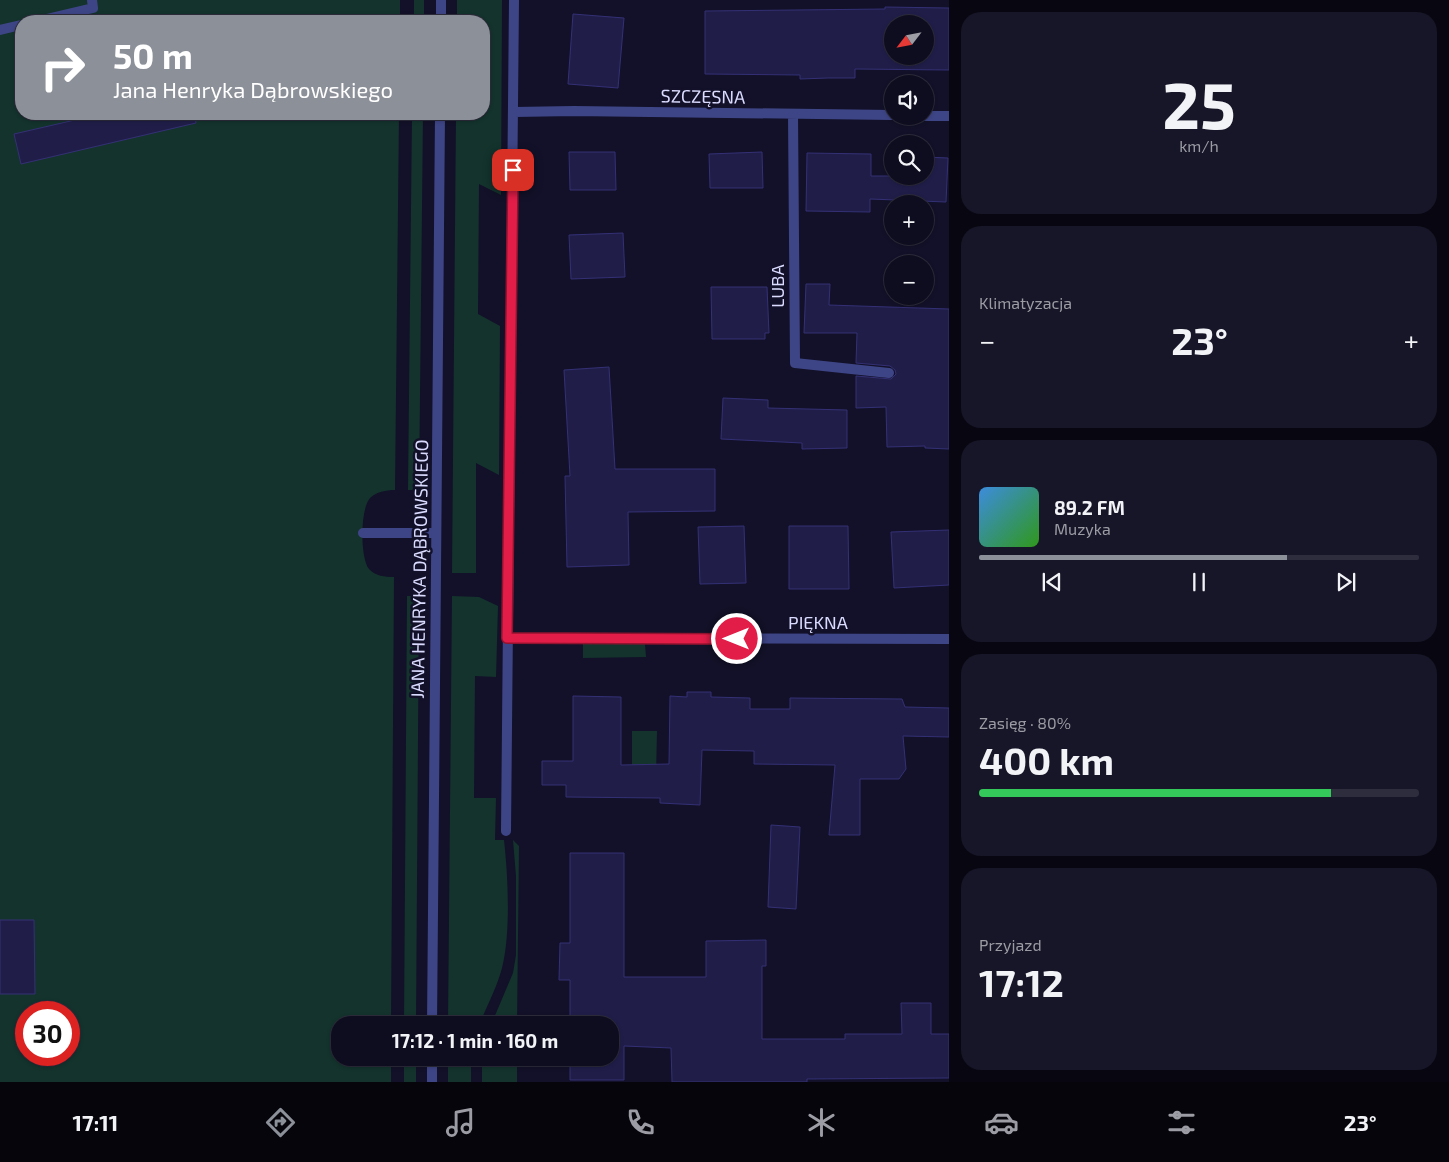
<!DOCTYPE html>
<html lang="pl">
<meta charset="utf-8">
<style>
body{margin:0;font-family:"Exo 2",sans-serif;background:#171628;color:#f1f3f6;height:100vh;display:flex;flex-direction:column;font-size:19px;white-space:nowrap}
*{box-sizing:border-box;margin:0}
p{font-size:16px;color:#9b9ca4}
.icon{flex:none;width:28px;height:28px;fill:none;stroke:currentColor;stroke-width:2;stroke-linecap:round;stroke-linejoin:round}
.map{position:relative;flex:1;overflow:hidden}
.details{display:flex;flex-direction:column;gap:12px;padding:12px;background:#080711;width:500px}
.details>*{flex:none}
.hud{position:absolute;left:15px;top:15px;width:475px;height:105px;border-radius:20px;box-shadow:0 1px 4px #0004,0 0 0 1px #2e2d3d;background:#8c9099;color:#fff;overflow:hidden}
.needle{width:32px;rotate:238deg}
.buttons{position:absolute;left:884px;top:15px;display:grid;gap:10px}
.buttons a{display:grid;place-items:center;width:50px;height:50px;border-radius:50%;background:#0e0d1f;box-shadow:0 1px 4px #0004,0 0 0 1px #2e2d3d;font-size:25px}
.speed{position:absolute;left:15px;top:1001px;display:flex;gap:10px;font-size:25px;font-weight:700;text-align:center}
.speed>*{display:grid;place-content:center;width:65px;height:65px;border-radius:50%;background:#0e0d1f;box-shadow:0 1px 4px #0004,0 0 0 1px #2e2d3d;line-height:1}
.speed .limit{border:8px solid #d22;background:#fff;color:#111}
.pin{position:absolute;display:grid;place-items:center;width:42px;height:42px;color:#fff;margin:-21px;border-radius:10px;box-shadow:0 2px 8px #0006}
.me{position:absolute;width:55px;margin:-28px;rotate:270deg;stroke-linejoin:round;filter:drop-shadow(0 0 4px #0008)}
.turn{display:flex;align-items:center;gap:18px;height:105px;padding:0 15px;font-size:22px}
.turn .icon{width:65px;height:65px;stroke-width:2.5}
.turn b{display:block;font-size:35px;line-height:42px}
.big{font-size:38px;font-weight:700;line-height:1.1}
.details .tile{flex:1;display:flex;flex-direction:column;justify-content:center;gap:8px;min-width:0;padding:0 18px;border-radius:20px;background:#171628}
.details .dial{align-items:center;gap:0}
.dial b{font-size:65px;line-height:1}
.song{display:flex;align-items:center;gap:15px}
.cover{width:60px;height:60px;border-radius:8px;background:linear-gradient(135deg,hsl(210 70% 55%),hsl(110 70% 35%))}
.played{height:5px;border-radius:2px;background:linear-gradient(90deg,#8c9099 70%,#2e2d3d 70%)}
.keys{display:flex;justify-content:space-around;direction:ltr}
.heat{display:flex;justify-content:space-between;align-items:center;font-size:28px;direction:ltr}
.charge{height:8px;border-radius:4px;background:linear-gradient(90deg,#34c759 80%,#2e2d3d 0)}
.trip{position:absolute;left:331px;top:1016px;width:288px;height:50px;border-radius:20px;background:#0e0d1f;box-shadow:0 1px 4px #0004,0 0 0 1px #2e2d3d;font-weight:700;line-height:50px;text-align:center}
.menu{display:flex;height:80px;justify-content:space-around;align-items:center;background:#06050c;color:#9b9ca4}
.menu .icon{width:35px;height:35px}
.menu .selected{color:#8c9099}
.menu b{font-size:22px;color:#f1f3f6}
main{display:flex;flex:1;min-height:0}
.map>svg:first-child{display:block}
.green{fill:#14332d;fill-rule:evenodd}
.building{fill:#201e49;stroke:#343075;fill-rule:evenodd}
.lines{fill:none;stroke-linecap:round;stroke-linejoin:round}
.service{stroke:#3e4586;stroke-width:10}
.minor{stroke:#3e4586;stroke-width:10}
.tertiary{stroke:#3e4586;stroke-width:10}
.route-casing{stroke:#92132f;stroke-width:12}
.route{stroke:#e11d48;stroke-width:9}
.labels{text-anchor:middle;stroke-width:5;stroke-linejoin:round;paint-order:stroke}
.street-label{font-size:18px;fill:#dadbfe;stroke:#121129}
</style>
<main>
<div class="map">
<svg width="949" height="1082" viewBox="0 0 949 1082">
<rect width="100%" height="100%" fill="#121129"/>
<!-- green -->
<path class="green" d="M 0,0 L 400,0 L 400,21 L 21,21 L 21,114 L 399,114 L 395,490 C 386,490 376,492 370,498 C 360,509 360,558 369,569 C 375,576 385,577 394,577 L 391,1025 L 340,1025 L 340,1058 L 391,1058 L 391,1082 L 0,1082 ZM 26,1012 L 69,1012 L 69,1055 L 26,1055 Z
M 414,0 L 424,0 L 424,21 L 414,21 Z
M 457,0 L 502,0 L 501,195 L 479,184 L 478,314 L 500,326 L 499,475 L 476,463 L 476,573 L 452,573 L 456,114 L 484,114 L 484,21 L 457,21 Z
M 412,114 L 423,114 L 419,490 L 408,490 Z
M 407,596 L 419,596 L 416,1025 L 404,1025 Z
M 452,596 L 479,597 L 498,606 L 496,677 L 475,676 L 474,798 L 496,798 L 495,840 L 504,840 C 508,876 511,933 502,968 C 497,987 487,1006 479,1025 L 448,1025 Z
M 583,644 L 645,644 L 646,657 L 583,658 Z
M 632,731 L 657,731 L 656,776 L 632,775 Z
M 513,840 L 519,846 L 517,1025 L 491,1025 L 513,973 L 516,955 L 516,876 Z
M 404,1058 L 416,1058 L 416,1082 L 404,1082 Z
M 448,1058 L 471,1058 L 471,1082 L 448,1082 Z
M 482,1058 L 517,1058 L 517,1082 L 482,1082 Z"/>
<!-- building -->
<path class="building" d="M 885,7 L 949,8 L 949,70 L 855,69 L 855,78 L 828,78 L 800,79 L 800,75 L 705,74 L 705,11 L 885,9 ZM 892,24 L 925,24 L 925,56 L 892,56 Z
M 573,14 L 624,18 L 618,88 L 568,84 Z
M 101,114 L 195,114 L 196,123 L 21,164 L 14,134 Z
M 569,152 L 615,152 L 616,190 L 570,190 Z
M 762,152 L 763,188 L 710,188 L 709,154 Z
M 807,153 L 871,154 L 871,176 L 925,176 L 925,157 L 948,158 L 946,202 L 870,199 L 870,212 L 806,211 Z
M 623,233 L 625,277 L 571,279 L 569,235 Z
M 806,284 L 830,284 L 829,305 L 949,309 L 949,449 L 925,448 L 925,446 L 887,447 L 886,407 L 856,408 L 856,376 L 891,379 L 896,374 L 895,370 L 890,366 L 856,363 L 857,333 L 804,333 Z
M 711,287 L 767,287 L 769,333 L 765,333 L 765,339 L 712,339 Z
M 609,367 L 615,469 L 715,469 L 715,511 L 628,512 L 629,565 L 567,567 L 565,476 L 570,476 L 564,370 Z
M 723,398 L 768,400 L 768,408 L 847,410 L 847,448 L 802,449 L 802,443 L 721,439 Z
M 744,526 L 746,583 L 700,584 L 698,527 Z
M 789,526 L 848,526 L 849,589 L 789,589 Z
M 949,530 L 949,585 L 894,588 L 891,532 Z
M 687,692 L 711,692 L 711,697 L 750,698 L 750,709 L 790,709 L 790,698 L 902,699 L 905,707 L 949,708 L 949,737 L 903,736 L 906,769 L 899,779 L 860,779 L 860,835 L 829,835 L 835,765 L 754,764 L 754,751 L 702,750 L 700,805 L 660,803 L 660,798 L 566,797 L 566,785 L 542,785 L 542,761 L 573,761 L 573,696 L 621,697 L 621,765 L 669,764 L 670,696 L 687,697 Z
M 771,825 L 800,827 L 796,909 L 768,907 Z
M 570,853 L 624,853 L 624,977 L 706,977 L 706,941 L 766,940 L 766,966 L 762,966 L 762,1039 L 845,1039 L 845,1034 L 902,1034 L 901,1003 L 931,1003 L 931,1034 L 949,1034 L 949,1078 L 807,1079 L 807,1082 L 672,1082 L 671,1048 L 624,1046 L 624,1080 L 570,1080 L 570,1058 L 610,1058 L 610,1025 L 570,1025 L 570,980 L 559,980 L 560,943 L 570,943 Z
M 0,920 L 34,920 L 35,994 L 0,994 Z"/>
<g class="lines">
<!-- service -->
<path class="service" d="M 38,21 L 93,8 L 92,0
M 0,30 L 21,25
M 363,533 L 436,533"/>
<!-- minor -->
<path class="minor" d="M 514,112 L 574,111 L 892,115
M 793,114 L 795,363 L 889,373
M 925,116 L 949,116
M 507,638 L 949,639
M 506,831 L 514,0"/>
<!-- tertiary -->
<path class="tertiary" d="M 441,21 L 441,0
M 432,1025 L 440,114
M 432,1082 L 432,1058"/>
</g>
<g class="lines">
<!-- route casing -->
<g class="route-casing">
<path id="route" d="M 513,170 L 507,638 L 737,639"/>
</g>
<!-- route -->
<use href="#route" class="route"/>
</g>
<g class="labels">
<!-- street labels -->
<g class="street-label">
<text transform="translate(703 97) rotate(1)" y="6">SZCZĘSNA</text>
<text transform="translate(778 286) rotate(-90)" y="6">LUBA</text>
<text transform="translate(420 569) rotate(-89)" y="6">JANA HENRYKA DĄBROWSKIEGO</text>
<text x="818" y="629">PIĘKNA</text>
</g>
</g>
</svg>
<div class="buttons">
<a><svg class="needle" viewBox="-14 -14 28 28"><path d="M0-13l5 13h-10z" fill="#e53935"/><path d="M0 13l5-13h-10z" fill="#9b9ca4"/></svg></a>
<a><svg class="icon" aria-label="sound" viewBox="0 0 24 24"><path d="M4 9h4l5-4v14l-5-4H4zM17 9q2 3 0 6"/></svg></a>
<a><svg class="icon" aria-label="search" viewBox="0 0 24 24"><circle cx="10" cy="10" r="6"/><path d="M15 15l6 6"/></svg></a>
<a>+</a>
<a>−</a>
</div>
<div class="speed"><div class="limit">30</div></div>
<div class="pin" style="left:513px;top:170px;background:#d93025"><svg class="icon" aria-label="arrive" viewBox="0 0 24 24"><path d="M6 21V4h12l-3 4 3 4H6"/></svg></div>
<svg class="me" style="left:737px;top:639px" viewBox="-20 -20 40 40"><circle r="17" fill="#e11d48" stroke="#fff" stroke-width="3"/><path d="M0-11L8 9 0 5-8 9z" fill="#fff"/></svg>
<div class="trip">17:12 · 1 min · 160 m</div>
<div class="hud">
<div class="turn"><svg class="icon" aria-label="right" viewBox="0 0 24 24"><path d="M7 20v-9h11M14 6l5 5-5 5"/></svg><div><b>50 m</b>Jana Henryka Dąbrowskiego</div></div>
</div>
</div>
<section class="details">
<div class="tile dial"><b>25</b><p>km/h</p></div>
<div class="tile"><p>Klimatyzacja</p>
<div class="heat"><a>−</a><b class="big">23°</b><a>+</a></div>
</div>
<div class="tile">
<div class="song"><i class="cover"></i><div><b>89.2 FM</b><p>Muzyka</p></div></div>
<div class="played"></div>
<div class="keys"><svg class="icon" aria-label="previous" viewBox="0 0 24 24"><path d="M18 5L8 12l10 7zM5 5v14"/></svg><svg class="icon" aria-label="pause" viewBox="0 0 24 24"><path d="M8 5v14M16 5v14"/></svg><svg class="icon" aria-label="next" viewBox="0 0 24 24"><path d="M6 5l10 7-10 7zM19 5v14"/></svg></div>
</div>
<div class="tile"><p>Zasięg · 80%</p><b class="big">400 km</b><div class="charge"></div></div>
<div class="tile"><p>Przyjazd</p><b class="big">17:12</b></div>
</section>
</main>
<nav class="menu">
<b>17:11</b>
<svg class="icon selected" aria-label="directions" viewBox="0 0 24 24"><path d="M12 3l9 9-9 9-9-9zM9 14v-3h6M13 9l2 2-2 2"/></svg>
<svg class="icon" aria-label="music" viewBox="0 0 24 24"><path d="M9 18V5l10-2v13"/><circle cx="6" cy="18" r="3"/><circle cx="16" cy="16" r="3"/></svg>
<svg class="icon" aria-label="phone" viewBox="0 0 24 24"><path d="M5 4h4l2 5-3 2q2 4 5 5l2-3 5 2v4C11 20 4 13 5 4z"/></svg>
<svg class="icon" aria-label="climate" viewBox="0 0 24 24"><path d="M12 3v18M4 7l16 10M4 17L20 7"/></svg>
<svg class="icon" aria-label="car" viewBox="0 0 24 24"><path d="M5 17H2v-5l4-1 3-4h7l3 4 3 1v5h-3M9 17h6M6 11h13"/><circle cx="7" cy="17" r="2"/><circle cx="17" cy="17" r="2"/></svg>
<svg class="icon" aria-label="filters" viewBox="0 0 24 24"><path d="M4 7h16M4 17h16"/><circle cx="9" cy="7" r="2"/><circle cx="15" cy="17" r="2"/></svg>
<b>23°</b>
</nav>
